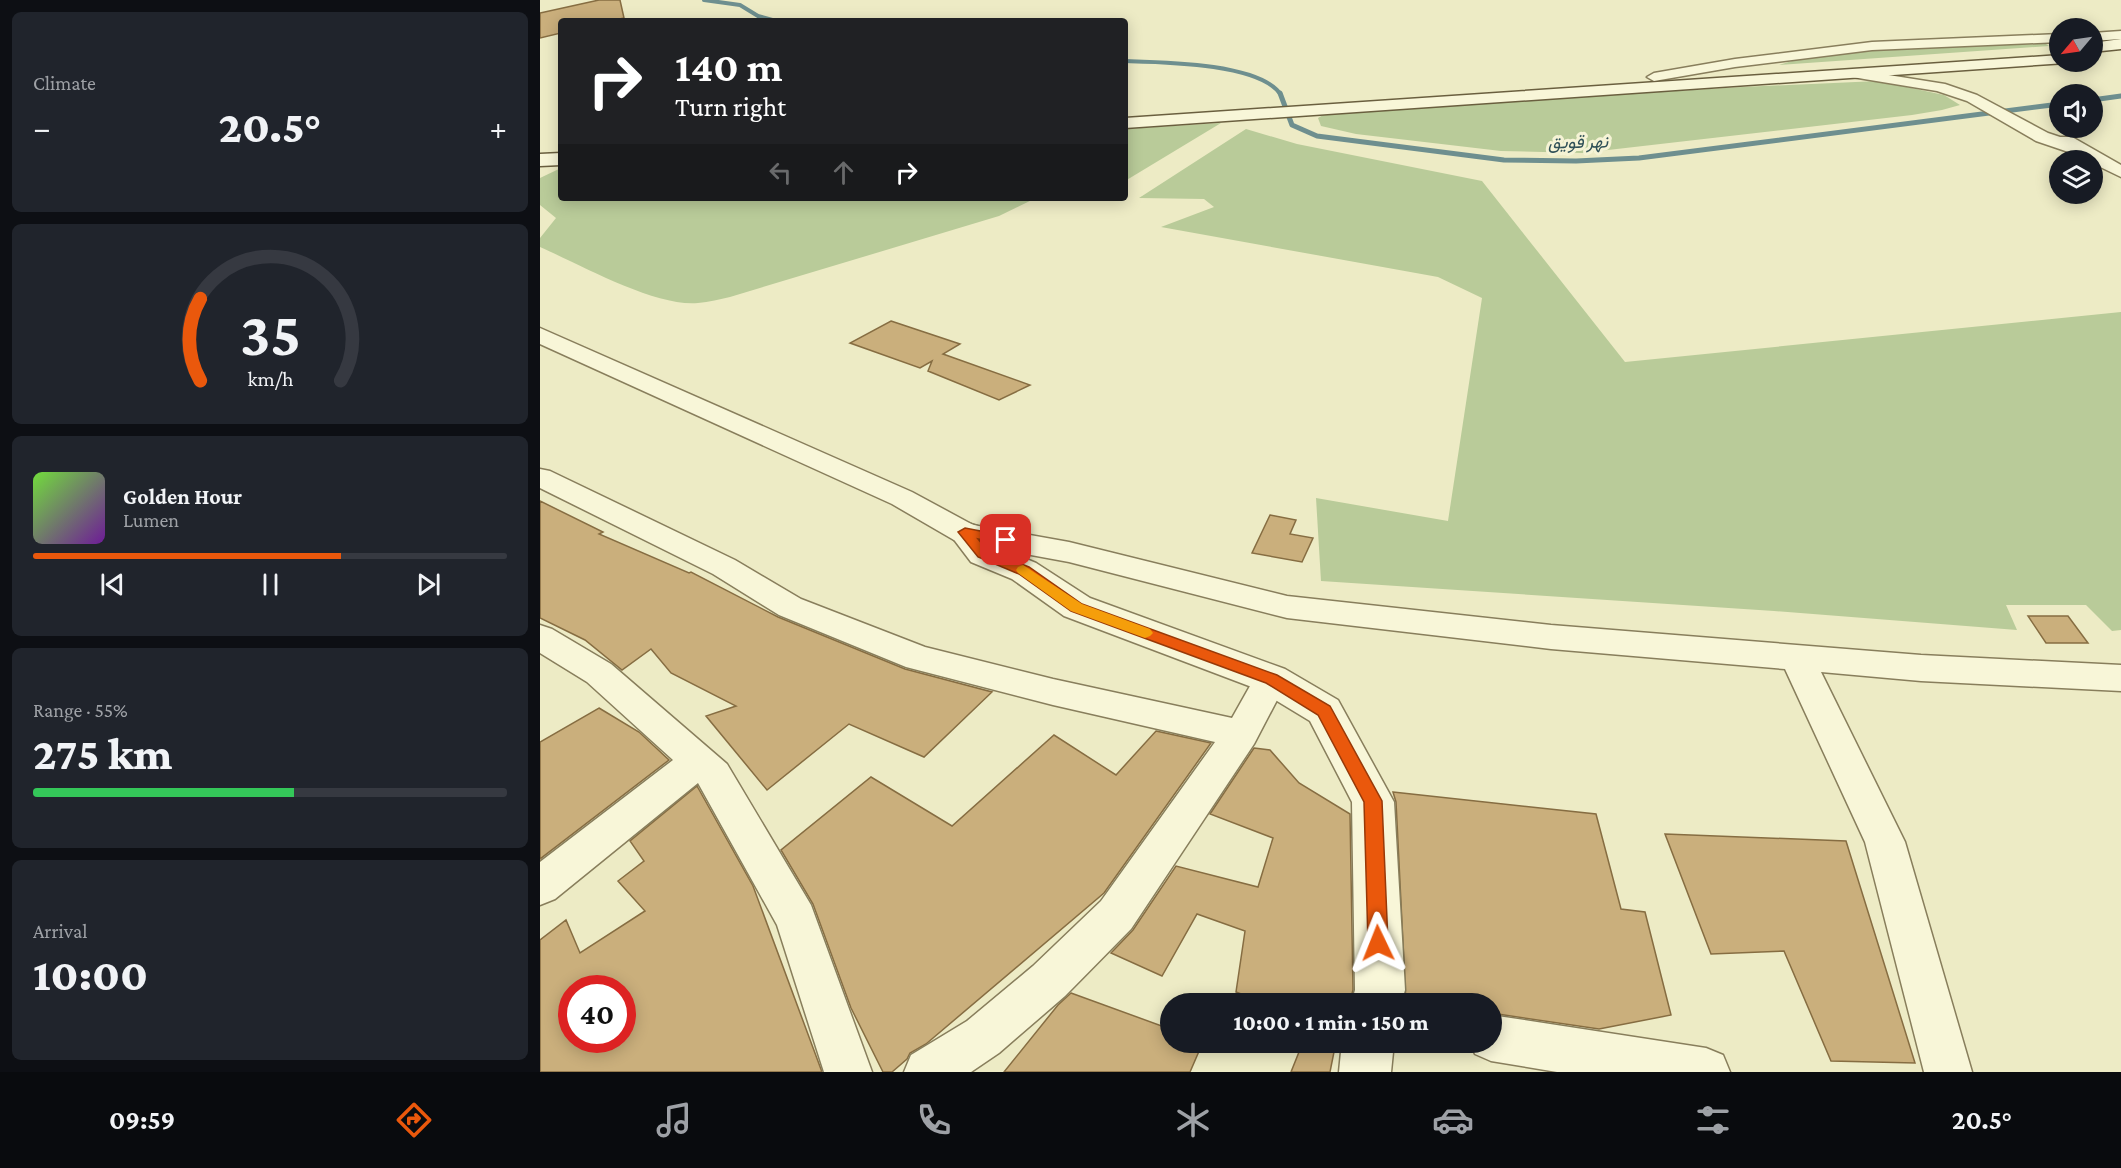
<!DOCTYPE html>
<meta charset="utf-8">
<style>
body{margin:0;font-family:"Crimson Pro",Vazirmatn,serif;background:#20242c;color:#f1f3f6;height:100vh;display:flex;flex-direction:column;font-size:22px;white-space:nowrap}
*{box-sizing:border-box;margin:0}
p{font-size:20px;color:#9ea1a6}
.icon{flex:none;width:33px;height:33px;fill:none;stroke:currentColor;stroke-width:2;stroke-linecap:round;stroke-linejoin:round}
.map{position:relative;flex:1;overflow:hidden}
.sheet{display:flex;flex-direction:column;gap:12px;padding:12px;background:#0d0f14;width:540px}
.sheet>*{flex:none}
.guide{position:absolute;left:18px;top:18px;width:570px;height:183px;border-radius:6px;box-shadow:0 3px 15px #0003;background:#202124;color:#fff;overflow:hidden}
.needle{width:39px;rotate:241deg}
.controls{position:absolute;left:1509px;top:18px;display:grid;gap:12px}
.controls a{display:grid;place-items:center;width:54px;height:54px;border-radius:50%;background:#171b24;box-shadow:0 3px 15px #0003;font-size:30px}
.speed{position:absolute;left:18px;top:975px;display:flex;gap:12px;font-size:30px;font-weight:700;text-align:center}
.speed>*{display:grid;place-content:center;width:78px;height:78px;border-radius:50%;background:#171b24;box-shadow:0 3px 15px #0003;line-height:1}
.speed .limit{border:9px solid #d22;background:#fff;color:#111}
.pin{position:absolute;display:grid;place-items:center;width:51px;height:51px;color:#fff;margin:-26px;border-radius:12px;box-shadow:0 3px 9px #0006}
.me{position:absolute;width:66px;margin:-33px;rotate:358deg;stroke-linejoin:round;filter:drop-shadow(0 0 4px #0008)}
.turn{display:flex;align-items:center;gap:21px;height:126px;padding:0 18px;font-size:27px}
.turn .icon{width:78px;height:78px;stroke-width:2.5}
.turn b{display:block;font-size:42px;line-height:51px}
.lanes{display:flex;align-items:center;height:57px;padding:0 18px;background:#0003;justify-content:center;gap:30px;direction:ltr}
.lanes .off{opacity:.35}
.big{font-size:45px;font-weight:800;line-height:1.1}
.sheet .tile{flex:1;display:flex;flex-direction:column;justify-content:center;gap:9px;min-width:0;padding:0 21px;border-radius:9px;background:#20242c}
.sheet .dial{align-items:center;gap:0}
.dial svg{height:156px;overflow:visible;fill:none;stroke:#363941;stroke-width:7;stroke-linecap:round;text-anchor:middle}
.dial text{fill:#f1f3f6;stroke:none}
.song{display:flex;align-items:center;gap:18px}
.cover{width:72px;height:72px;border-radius:9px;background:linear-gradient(135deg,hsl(100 70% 55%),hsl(280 70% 35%))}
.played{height:6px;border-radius:3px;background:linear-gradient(90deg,#ea580c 65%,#363941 65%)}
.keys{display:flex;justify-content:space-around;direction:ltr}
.heat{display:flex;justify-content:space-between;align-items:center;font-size:33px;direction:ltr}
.charge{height:9px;border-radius:4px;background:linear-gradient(90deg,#34c759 55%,#363941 0)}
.trip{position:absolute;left:620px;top:993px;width:342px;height:60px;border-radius:30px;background:#171b24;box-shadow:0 3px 15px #0003;font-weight:800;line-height:60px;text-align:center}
.menu{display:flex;height:96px;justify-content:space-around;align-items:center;background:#090b0e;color:#9ea1a6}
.menu .icon{width:42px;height:42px}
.menu .active{color:#ea580c}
.menu b{font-size:27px;color:#f1f3f6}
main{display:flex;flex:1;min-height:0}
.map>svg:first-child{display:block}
.green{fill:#b9cb99}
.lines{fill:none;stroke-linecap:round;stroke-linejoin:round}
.stream-far1{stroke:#6e8f8f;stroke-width:4}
.stream{stroke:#6e8f8f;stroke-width:5}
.building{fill:#caaf7c;stroke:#866d42;stroke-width:1.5;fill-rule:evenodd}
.minor-casing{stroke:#887e5c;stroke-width:3}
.tertiary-casing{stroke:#887e5c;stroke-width:3}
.secondary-casing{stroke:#6a5f3f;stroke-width:3}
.minor{fill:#f8f6d8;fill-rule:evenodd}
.tertiary{fill:#f8f6d8;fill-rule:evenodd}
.secondary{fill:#f8f6d8;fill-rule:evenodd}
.route{fill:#ea580c;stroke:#983908;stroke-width:1.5}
.slow{fill:#f59e0b}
.labels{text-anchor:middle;stroke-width:6;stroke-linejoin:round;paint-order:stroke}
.far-water-label{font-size:18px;font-style:italic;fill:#2f5057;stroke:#f5f3d5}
</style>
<main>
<section class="sheet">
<div class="tile"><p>Climate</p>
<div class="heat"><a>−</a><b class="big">20.5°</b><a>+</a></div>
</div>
<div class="tile dial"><svg viewBox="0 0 100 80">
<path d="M14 69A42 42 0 1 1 86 69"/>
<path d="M14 69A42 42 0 0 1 14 27" stroke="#ea580c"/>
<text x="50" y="56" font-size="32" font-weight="700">35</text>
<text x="50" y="72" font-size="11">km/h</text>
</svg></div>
<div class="tile">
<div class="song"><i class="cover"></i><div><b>Golden Hour</b><p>Lumen</p></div></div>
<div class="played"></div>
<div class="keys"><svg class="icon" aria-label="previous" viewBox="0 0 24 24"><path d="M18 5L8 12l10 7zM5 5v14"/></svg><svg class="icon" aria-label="pause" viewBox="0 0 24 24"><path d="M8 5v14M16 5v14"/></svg><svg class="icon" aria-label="next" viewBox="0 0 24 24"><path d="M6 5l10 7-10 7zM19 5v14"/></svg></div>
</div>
<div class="tile"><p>Range · 55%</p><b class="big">275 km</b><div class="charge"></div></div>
<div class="tile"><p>Arrival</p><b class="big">10:00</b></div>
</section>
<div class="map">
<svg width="1581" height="1072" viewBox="0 0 1581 1072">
<rect width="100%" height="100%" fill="#edebc5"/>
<!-- green -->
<path class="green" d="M 1506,44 L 1509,46 L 1239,65 L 1255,60 L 1365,47 Z
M 1338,81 L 1404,95 L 1420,105 L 1402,110 L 1372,115 L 1042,153 L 961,151 L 816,134 L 781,126 L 778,118 L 788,112 L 1202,87 Z
M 681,123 L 585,181 L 585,129 Z
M 706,129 L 757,144 L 942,181 L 1085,362 L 1581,312 L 1581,630 L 1572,631 L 1546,605 L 1466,605 L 1477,630 L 1234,611 L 781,581 L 776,498 L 908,521 L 942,298 L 898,277 L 621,227 L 674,207 L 664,199 L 599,198 Z
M 21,168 L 21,198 L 496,198 L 459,216 L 190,297 C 180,299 169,302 158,303 C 115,307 41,265 0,247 L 0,238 L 16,218 L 0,205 L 0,178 Z"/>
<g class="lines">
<!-- stream-far1 -->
<path class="stream-far1" d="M 164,0 L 200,5 L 218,16 L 236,21
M 585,61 C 621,62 721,63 741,95"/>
<!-- stream -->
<path class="stream" d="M 740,93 L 752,125 L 777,136 L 964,160 L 1036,161 L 1099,158 L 1520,104
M 1552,100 L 1581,96"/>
</g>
<!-- building -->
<path class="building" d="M 59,0 L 80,0 L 84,18 L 71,21 L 21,21 L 21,33 L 0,38 L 0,13 Z
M 351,321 L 420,344 L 403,354 L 490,385 L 459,400 L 388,371 L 392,361 L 380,368 L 310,343 Z
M 0,501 L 63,532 L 59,534 L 149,573 L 151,572 L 238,617 L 365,669 L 452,692 L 384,757 L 309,724 L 227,790 L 166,716 L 196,706 L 131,673 L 111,649 L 82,670 L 45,640 L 0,618 Z
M 730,515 L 756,520 L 750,534 L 773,538 L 762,562 L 712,553 Z
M 1488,616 L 1528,616 L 1548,643 L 1506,643 Z
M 59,708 L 99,732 L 129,760 L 0,859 L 0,742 Z
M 616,731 L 671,743 L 564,893 L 386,1044 L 370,1053 L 367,1059 L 352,1072 L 343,1072 L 311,1008 L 273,904 L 241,850 L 331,777 L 412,826 L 514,735 L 576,775 Z
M 714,748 L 730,750 L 759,783 L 810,814 L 813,990 L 809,1004 L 727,1004 L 696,992 L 705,931 L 657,914 L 622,976 L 571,953 L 593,930 L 636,866 L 718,887 L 733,838 L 670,814 Z
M 157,786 L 213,886 L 282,1072 L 0,1072 L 0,940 L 26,920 L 40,953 L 105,911 L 78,881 L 104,861 L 90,841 ZM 32,988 L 82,988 L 82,1040 L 32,1040 Z
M 853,792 L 1056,814 L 1081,909 L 1105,912 L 1131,1015 L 1059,1029 L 951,1013 L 951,1004 L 866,1004 L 856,802 Z
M 1125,834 L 1306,841 L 1375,1063 L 1291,1061 L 1244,951 L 1171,954 Z
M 531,993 L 630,1029 L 630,1042 L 663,1042 L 650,1072 L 464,1072 L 518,1005 Z
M 763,1042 L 796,1042 L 790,1072 L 751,1072 Z"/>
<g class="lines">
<!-- minor casing -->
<g class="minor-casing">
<path id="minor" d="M 1581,31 L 1581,39 L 1552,41 L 1552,33 Z
M 1520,34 L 1520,42 L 1332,50 L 1195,67 L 1114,81 L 1107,77 L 1114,73 L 1195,59 L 1332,42 Z
M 1317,70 L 1405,84 L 1437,95 L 1508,133 L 1520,137 L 1532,137 L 1581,165 L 1581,177 L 1552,163 L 1552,160 L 1496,141 L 1427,101 L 1397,91 L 1312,77 L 1310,74 Z
M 0,328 L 372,492 L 433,525 L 529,542 L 747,596 L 1011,625 L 1381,655 L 1581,665 L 1581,691 L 1381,681 L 1281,672 L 1365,842 L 1432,1072 L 1384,1072 L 1325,842 L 1245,669 L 1011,649 L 747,618 L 529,562 L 425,543 L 414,540 L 352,504 L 0,344 Z
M 0,469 L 10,471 L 195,560 L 261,599 L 385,647 L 513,679 L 692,718 L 719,670 L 731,666 L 743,670 L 748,679 L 714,744 L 591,929 L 525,996 L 459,1053 L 431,1072 L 364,1072 L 371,1055 L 427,1021 L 493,966 L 561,901 L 675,742 L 513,705 L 366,667 L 239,615 L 173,574 L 0,488 Z
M 0,625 L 12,629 L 71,664 L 187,764 L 271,905 L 332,1072 L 284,1072 L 237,925 L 158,783 L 15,899 L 0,905 L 0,862 L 133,760 L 47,682 L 0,653 Z
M 951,1015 L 1166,1048 L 1183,1055 L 1190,1072 L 1017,1072 L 951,1061 L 935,1054 L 930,1042 L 951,1042 Z"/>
</g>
<!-- tertiary casing -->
<g class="tertiary-casing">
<path id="tertiary" d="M 425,522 L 437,526 L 455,546 L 496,563 L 550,598 L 745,669 L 798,700 L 854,802 L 865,990 L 861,1004 L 811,1004 L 815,990 L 812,802 L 770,721 L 717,689 L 524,616 L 472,579 L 431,562 L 409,533 L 413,526 Z
M 802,1042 L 854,1042 L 851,1072 L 799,1072 Z"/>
</g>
<!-- secondary casing -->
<g class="secondary-casing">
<path id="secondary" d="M 1581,39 L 1581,49 L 1552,52 L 1552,43 Z
M 1520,55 L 1520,62 L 1527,62 L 1526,63 L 585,128 L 585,118 Z
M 21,153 L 21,165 L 0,166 L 0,154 Z"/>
</g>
<!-- minor -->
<use href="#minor" class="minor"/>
<!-- tertiary -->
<use href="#tertiary" class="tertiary"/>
<!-- secondary -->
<use href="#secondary" class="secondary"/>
</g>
<!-- route -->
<path class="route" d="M 425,528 L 471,537 L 473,540 L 466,545 L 438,539 L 448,551 L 489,567 L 542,604 L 737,675 L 790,706 L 842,801 L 848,943 L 845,949 L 838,952 L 831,949 L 828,943 L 824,802 L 778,715 L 726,683 L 531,611 L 479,574 L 438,557 L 418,532 Z"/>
<!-- slow -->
<path class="slow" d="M 483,565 L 542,604 L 610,629 L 613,633 L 610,636 L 605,638 L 531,611 L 478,573 L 476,570 L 478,567 Z"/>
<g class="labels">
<!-- far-water labels -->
<g class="far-water-label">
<text transform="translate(1038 142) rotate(-1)" y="6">نهر قويق</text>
</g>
</g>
</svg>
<div class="controls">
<a><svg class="needle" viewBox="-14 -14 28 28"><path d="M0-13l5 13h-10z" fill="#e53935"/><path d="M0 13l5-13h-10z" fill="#9ea1a6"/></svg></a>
<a><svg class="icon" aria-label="sound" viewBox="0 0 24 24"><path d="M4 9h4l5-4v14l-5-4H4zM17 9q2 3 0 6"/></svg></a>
<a><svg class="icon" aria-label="layers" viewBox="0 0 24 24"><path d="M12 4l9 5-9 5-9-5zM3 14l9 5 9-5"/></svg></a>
</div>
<div class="speed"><div class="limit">40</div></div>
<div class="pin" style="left:466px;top:540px;background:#d93025"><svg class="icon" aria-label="arrive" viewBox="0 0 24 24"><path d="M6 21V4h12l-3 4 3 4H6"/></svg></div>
<svg class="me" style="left:838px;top:943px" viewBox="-20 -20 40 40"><path d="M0-17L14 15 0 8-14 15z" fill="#ea580c" stroke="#fff" stroke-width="4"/></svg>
<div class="trip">10:00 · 1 min · 150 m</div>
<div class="guide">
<div class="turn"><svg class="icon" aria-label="right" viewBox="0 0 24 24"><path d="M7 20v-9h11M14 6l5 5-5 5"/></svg><div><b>140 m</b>Turn right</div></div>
<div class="lanes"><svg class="icon off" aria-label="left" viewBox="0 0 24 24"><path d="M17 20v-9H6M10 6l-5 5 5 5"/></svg><svg class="icon off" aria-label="ahead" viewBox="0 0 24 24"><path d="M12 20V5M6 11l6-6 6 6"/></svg><svg class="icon" aria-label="right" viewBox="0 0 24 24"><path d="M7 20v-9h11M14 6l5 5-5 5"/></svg></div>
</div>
</div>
</main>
<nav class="menu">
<b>09:59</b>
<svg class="icon active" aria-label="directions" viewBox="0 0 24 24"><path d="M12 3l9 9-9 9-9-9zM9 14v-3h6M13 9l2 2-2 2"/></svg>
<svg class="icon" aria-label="music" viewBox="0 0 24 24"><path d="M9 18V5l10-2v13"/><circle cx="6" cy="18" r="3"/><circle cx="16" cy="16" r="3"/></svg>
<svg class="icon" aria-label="phone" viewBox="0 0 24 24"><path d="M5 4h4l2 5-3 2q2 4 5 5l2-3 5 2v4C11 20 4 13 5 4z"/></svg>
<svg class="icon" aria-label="climate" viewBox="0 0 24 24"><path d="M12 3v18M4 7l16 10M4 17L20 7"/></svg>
<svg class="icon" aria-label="car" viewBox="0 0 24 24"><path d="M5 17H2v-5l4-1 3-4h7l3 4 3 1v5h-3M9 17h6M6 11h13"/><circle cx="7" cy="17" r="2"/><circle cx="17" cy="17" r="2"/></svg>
<svg class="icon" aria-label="filters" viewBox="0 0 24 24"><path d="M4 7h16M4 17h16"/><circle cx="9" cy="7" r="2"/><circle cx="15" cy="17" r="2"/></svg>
<b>20.5°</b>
</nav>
